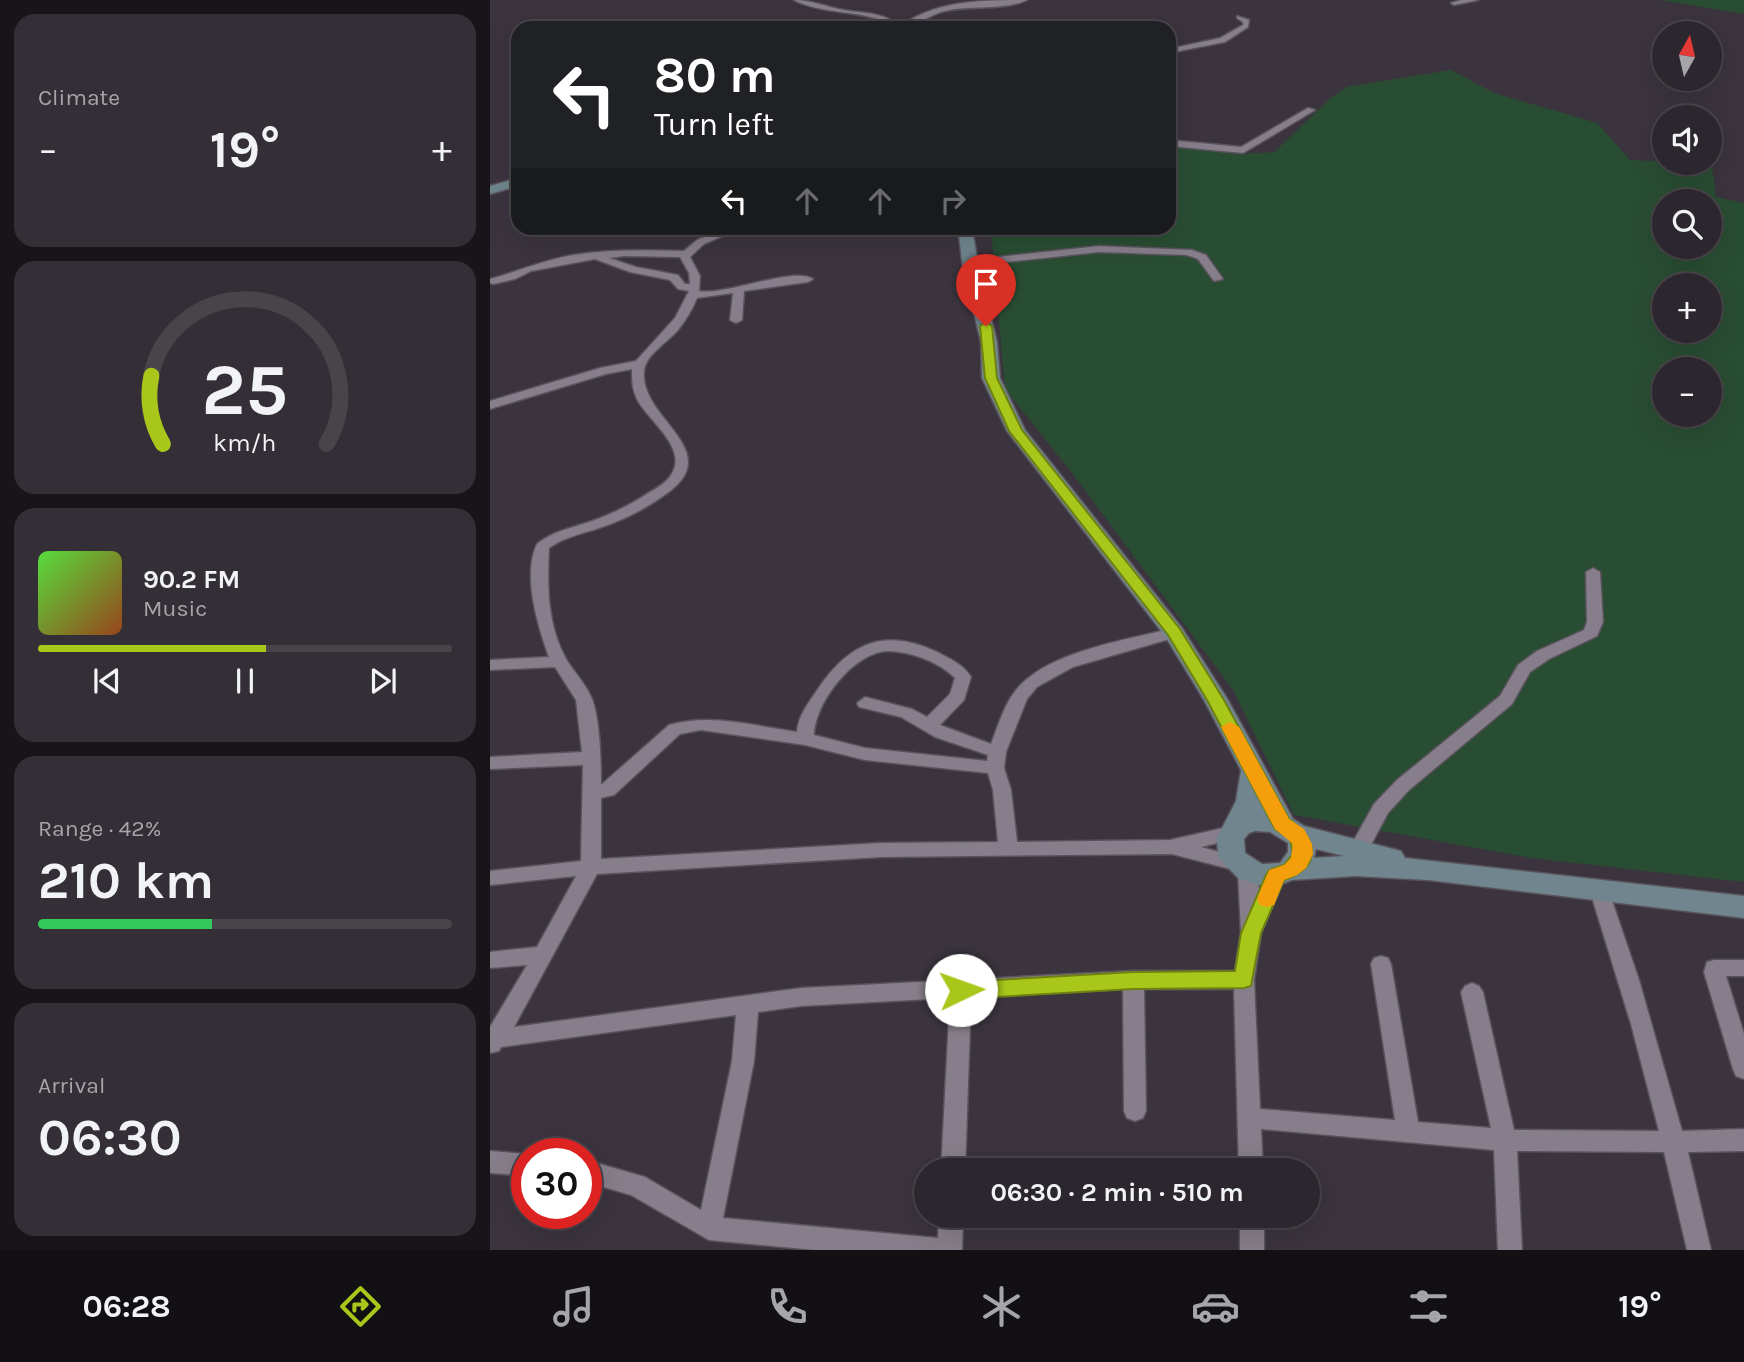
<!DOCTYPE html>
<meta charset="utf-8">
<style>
body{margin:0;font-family:Karla,sans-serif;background:#342f36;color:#f1f3f6;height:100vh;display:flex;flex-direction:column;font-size:26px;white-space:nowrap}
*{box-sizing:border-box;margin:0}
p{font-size:23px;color:#a6a5aa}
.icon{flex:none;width:38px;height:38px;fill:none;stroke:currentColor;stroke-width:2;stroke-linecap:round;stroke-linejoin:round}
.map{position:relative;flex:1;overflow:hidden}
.details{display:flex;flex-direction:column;gap:14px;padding:14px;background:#181519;width:490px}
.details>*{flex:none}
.guide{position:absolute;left:21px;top:21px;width:665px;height:214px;border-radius:21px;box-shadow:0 7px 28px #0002,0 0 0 2px #48444a;background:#202124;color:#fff;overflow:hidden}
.needle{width:46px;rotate:8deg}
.fabs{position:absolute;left:1162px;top:21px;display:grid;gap:14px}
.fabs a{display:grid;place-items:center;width:70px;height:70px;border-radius:50%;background:#2c272e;box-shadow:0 7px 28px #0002,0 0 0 2px #48444a;font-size:35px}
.speed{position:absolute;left:21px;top:1138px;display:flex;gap:14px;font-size:35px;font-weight:700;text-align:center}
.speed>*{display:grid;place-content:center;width:91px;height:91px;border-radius:50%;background:#2c272e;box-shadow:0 7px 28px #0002,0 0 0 2px #48444a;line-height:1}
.speed .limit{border:10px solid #d22;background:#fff;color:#111}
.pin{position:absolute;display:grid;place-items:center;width:60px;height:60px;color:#fff;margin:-72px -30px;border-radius:50% 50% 50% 0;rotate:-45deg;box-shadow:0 0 7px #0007}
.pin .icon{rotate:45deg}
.me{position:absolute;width:77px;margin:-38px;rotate:87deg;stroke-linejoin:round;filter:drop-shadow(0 0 5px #0008)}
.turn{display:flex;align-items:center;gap:24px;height:147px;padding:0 28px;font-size:32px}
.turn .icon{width:91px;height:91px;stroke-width:2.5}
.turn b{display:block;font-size:49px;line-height:60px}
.lanes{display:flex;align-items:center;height:66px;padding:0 28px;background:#0003;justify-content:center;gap:35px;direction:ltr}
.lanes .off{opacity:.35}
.big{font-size:52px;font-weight:700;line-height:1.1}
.details .widget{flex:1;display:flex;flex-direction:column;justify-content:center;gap:10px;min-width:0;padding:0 24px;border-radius:21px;background:#342f36}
.details .dial{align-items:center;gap:0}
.dial svg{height:182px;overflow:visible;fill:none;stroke:#48444a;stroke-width:7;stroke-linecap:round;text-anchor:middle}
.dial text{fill:#f1f3f6;stroke:none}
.song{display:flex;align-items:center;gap:21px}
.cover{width:84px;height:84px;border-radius:10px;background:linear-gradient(135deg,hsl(110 70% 55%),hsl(20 70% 35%))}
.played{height:7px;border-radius:4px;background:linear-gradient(90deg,#a9c71a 55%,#48444a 55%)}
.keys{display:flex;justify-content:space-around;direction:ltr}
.heat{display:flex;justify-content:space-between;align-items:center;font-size:38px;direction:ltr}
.charge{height:10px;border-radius:5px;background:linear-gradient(90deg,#34c759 42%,#48444a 0)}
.trip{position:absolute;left:424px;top:1158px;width:406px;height:70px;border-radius:35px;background:#2c272e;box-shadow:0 7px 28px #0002,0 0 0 2px #48444a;font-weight:700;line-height:70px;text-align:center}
.tab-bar{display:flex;height:112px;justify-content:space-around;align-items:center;background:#121012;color:#a6a5aa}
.tab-bar .icon{width:49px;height:49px}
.tab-bar .active{color:#a9c71a}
.tab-bar b{font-size:32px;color:#f1f3f6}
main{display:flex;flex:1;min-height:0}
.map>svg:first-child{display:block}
.green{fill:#294d33;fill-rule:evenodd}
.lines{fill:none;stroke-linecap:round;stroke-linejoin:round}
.street-casing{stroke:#58525b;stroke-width:3}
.secondary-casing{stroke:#58525b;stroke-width:3}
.street{fill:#867e8a;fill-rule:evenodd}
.secondary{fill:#70858d;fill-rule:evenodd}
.route{fill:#a9c71a;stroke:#6e8111;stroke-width:2}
.slow{fill:#f59e0b}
</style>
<main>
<section class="details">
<div class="widget"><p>Climate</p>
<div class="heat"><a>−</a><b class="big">19°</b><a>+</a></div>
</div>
<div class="widget dial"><svg viewBox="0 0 100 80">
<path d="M14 69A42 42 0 1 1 86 69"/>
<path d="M14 69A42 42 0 0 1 9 39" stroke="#a9c71a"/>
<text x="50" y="56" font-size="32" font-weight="700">25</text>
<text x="50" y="72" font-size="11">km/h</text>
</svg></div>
<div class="widget">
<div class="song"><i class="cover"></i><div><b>90.2 FM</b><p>Music</p></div></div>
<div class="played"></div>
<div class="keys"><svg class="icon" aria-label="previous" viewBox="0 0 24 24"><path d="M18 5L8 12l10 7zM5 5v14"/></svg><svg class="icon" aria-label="pause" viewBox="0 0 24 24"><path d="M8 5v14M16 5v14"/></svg><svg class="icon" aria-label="next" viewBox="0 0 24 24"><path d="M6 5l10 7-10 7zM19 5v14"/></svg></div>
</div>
<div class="widget"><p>Range · 42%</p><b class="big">210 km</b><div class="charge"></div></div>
<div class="widget"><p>Arrival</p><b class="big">06:30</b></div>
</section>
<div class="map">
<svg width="1254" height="1250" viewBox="0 0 1254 1250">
<rect width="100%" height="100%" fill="#3b343e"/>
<!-- green -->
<path class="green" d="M 1171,0 L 1254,0 L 1254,14 Z
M 961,70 L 1004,93 L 1107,123 L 1140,160 L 1220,163 L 1221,159 L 1226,197 L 1254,203 L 1254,882 L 1041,858 L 804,815 L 743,690 L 582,473 L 515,389 L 501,228 L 679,228 L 679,146 L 753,154 L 784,152 L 842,97 L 857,87 ZM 1174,201 L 1220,201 L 1220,247 L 1174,247 ZM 1174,285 L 1220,285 L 1220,331 L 1174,331 ZM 1174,369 L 1220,369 L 1220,415 L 1174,415 Z"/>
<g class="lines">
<!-- street casing -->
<g class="street-casing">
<path id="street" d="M 304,0 C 321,0 337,7 354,10 C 371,13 384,12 399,19 L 401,28 L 393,28 L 394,21 C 365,10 331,14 304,0 Z
M 537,0 C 514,11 481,5 455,11 C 440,14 425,28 409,28 C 442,0 496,0 537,0 Z
M 971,0 L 988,0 L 964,5 L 961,3 Z
M 747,16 L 759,20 L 758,27 L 735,42 L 679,53 L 679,49 L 730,38 L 753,25 L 753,22 L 747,18 Z
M 464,26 L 487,28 L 460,28 Z
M 818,108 L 825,110 L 753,153 L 679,146 L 679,140 L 751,147 Z
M 238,228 L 251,228 L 214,244 L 200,257 L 210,276 L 209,291 C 235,296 304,266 323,279 L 318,282 L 254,291 L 252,320 L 246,323 L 240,320 L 243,293 L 207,298 C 202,310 196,320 188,330 C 178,342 156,354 154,371 C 149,418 234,449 180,491 C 159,507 134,520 109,528 C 92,534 74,537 59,548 C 57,585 57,625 76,659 C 84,672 96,684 102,699 C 110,720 111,762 111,785 L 179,725 C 221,713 265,726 307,732 C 308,716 319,702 328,689 C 359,643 394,627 447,652 C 460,659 473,664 481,677 L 474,700 L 450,725 L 501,744 C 508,726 514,705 526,690 C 558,651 637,640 684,628 L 690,630 L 692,633 L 690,636 L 583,667 L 547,687 L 537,699 L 516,752 L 514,768 L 521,790 L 527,842 L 680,840 L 742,826 L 749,828 L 751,833 L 749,838 L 711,847 L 755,859 L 758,864 L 765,866 L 768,871 L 769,892 L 779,870 L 786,868 L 793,870 L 796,875 L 771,933 L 764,980 L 770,1109 L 905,1120 L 881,964 L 884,958 L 891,956 L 898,958 L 901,964 L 928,1122 L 1001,1128 L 971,992 L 975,986 L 982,983 L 989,986 L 993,992 L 1024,1130 L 1169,1131 L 1141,1024 L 1100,891 L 1103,886 L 1110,883 L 1117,886 L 1149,980 L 1192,1131 L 1254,1129 L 1254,1151 L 1198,1152 L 1221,1250 L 1197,1250 L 1174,1152 L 1027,1151 L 1032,1250 L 1008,1250 L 1004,1150 L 771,1129 L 773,1171 L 749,1171 L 744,989 L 654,989 L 656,1111 L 653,1118 L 645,1121 L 637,1118 L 634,1111 L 633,989 L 481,997 L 475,1171 L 451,1171 L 460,998 L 311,1006 L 268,1012 L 264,1061 L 233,1218 L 448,1238 L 449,1216 L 473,1216 L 472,1250 L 325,1250 L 219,1240 L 141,1195 L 96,1182 L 96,1160 L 155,1177 L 211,1210 L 242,1061 L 246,1015 L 11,1047 L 9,1051 L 0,1053 L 0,1027 L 37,965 L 0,968 L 0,952 L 47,947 L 86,876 L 0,885 L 0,871 L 91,861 L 93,765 L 0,769 L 0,757 L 92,752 L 86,700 L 65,667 L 0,670 L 0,660 L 59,657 C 48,627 32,575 47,544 C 63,531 82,528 102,521 C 122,514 142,504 160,492 C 167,488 177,482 181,475 C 199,449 159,421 148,401 C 142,390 142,381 142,369 L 116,374 L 0,409 L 0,401 L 110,368 L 146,361 L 185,318 L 199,291 L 188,289 L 180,280 L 140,272 L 105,259 L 41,271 L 25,279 L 3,284 L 0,283 L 0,279 C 30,271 58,258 90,254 C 124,249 159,250 194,251 L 207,240 ZM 135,256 L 190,257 L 199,273 L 200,284 L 195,284 L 188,275 L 146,267 L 119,258 ZM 398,651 C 421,652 448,661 465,678 L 460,694 L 437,717 L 422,709 L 375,697 L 367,703 L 369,707 L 411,717 L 445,737 L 498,755 L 497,761 L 375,748 L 324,735 C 325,702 364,652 398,651 ZM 211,730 L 315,745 L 375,760 L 498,773 L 503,790 L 508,842 L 391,843 L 111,859 L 111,798 L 124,795 L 190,734 ZM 682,854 L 748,871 L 751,933 L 745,971 L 643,971 L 311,988 L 24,1027 L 107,874 L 391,857 Z
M 609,246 L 702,250 L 716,255 L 733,279 L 724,281 L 708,259 L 697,255 L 609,252 L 481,266 L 476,263 L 481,260 Z
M 1103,568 L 1110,572 L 1113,622 L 1107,636 L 1059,659 L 1040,672 L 1022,704 L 919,790 L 898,813 L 876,854 L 869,856 L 862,854 L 859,849 L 884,804 L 907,780 L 1010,696 L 1028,665 L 1047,651 L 1094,630 L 1097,622 L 1096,572 Z
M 1224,960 L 1254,960 L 1254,976 L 1236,976 L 1254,1034 L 1254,1079 L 1246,1076 L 1243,1069 L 1214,972 L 1217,962 Z
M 0,1151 L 37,1154 L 37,1176 L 0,1173 Z
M 750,1216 L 774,1216 L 774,1250 L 750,1250 Z"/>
</g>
<!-- secondary casing -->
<g class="secondary-casing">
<path id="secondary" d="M 28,178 L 28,186 L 0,194 L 0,186 Z
M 468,228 L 482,228 L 489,269 L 507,342 L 510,378 L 535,430 L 692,628 L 738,700 L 803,819 L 814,826 L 911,851 L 915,858 L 1254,896 L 1254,918 L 938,880 L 866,876 L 802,880 L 786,886 L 772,886 L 748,878 L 728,857 L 727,838 L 746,801 L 751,770 L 714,700 L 675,636 L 517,431 L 492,378 L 491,342 L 473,269 ZM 765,831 L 780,832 L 798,843 L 798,852 L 790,863 L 772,864 L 755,853 L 754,839 L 759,833 ZM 826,849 L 854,856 L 824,858 Z"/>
</g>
<!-- street -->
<use href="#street" class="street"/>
<!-- secondary -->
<use href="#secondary" class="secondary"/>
</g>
<!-- route -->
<path class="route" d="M 496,322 L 502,326 L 507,378 L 532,430 L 690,629 L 734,700 L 799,819 C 829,840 832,867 794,880 L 771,933 L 761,986 L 754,988 L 643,989 L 471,999 L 464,997 L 460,990 L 464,984 L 471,982 L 643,972 L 745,971 L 751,933 L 776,875 L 779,870 L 794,865 L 803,854 L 800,839 L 785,829 L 717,700 L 678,635 L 519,431 L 495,378 L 490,326 Z"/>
<!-- slow -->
<path class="slow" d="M 740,722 L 749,727 L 799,819 L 814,829 L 822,844 L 823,854 L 816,868 L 807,875 L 794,880 L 784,905 L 777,907 L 770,905 L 767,899 L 779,870 L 794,865 L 801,858 L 803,844 L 785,829 L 731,727 Z"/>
</svg>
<div class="fabs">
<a><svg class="needle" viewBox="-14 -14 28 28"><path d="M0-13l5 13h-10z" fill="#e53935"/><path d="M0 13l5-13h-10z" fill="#a6a5aa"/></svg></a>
<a><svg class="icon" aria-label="sound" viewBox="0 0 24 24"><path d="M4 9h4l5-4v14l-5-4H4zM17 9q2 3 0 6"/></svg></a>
<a><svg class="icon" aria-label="search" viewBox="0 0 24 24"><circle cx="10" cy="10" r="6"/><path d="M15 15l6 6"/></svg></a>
<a>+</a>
<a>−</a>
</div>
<div class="speed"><div class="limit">30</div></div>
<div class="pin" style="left:496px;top:326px;background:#d93025"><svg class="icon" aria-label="arrive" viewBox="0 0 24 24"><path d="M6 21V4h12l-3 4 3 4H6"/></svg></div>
<svg class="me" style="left:471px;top:990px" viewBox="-20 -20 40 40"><circle r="19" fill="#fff"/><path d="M0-13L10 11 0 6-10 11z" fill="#a9c71a"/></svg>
<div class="trip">06:30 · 2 min · 510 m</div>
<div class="guide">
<div class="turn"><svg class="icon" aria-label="left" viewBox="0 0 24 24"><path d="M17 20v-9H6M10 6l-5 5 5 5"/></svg><div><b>80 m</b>Turn left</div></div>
<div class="lanes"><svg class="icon" aria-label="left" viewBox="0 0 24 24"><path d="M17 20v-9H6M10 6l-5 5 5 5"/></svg><svg class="icon off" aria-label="ahead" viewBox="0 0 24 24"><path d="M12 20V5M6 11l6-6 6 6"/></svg><svg class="icon off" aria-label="ahead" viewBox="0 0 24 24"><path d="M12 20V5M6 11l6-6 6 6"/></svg><svg class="icon off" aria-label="right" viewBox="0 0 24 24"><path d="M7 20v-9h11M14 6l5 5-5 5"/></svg></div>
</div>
</div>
</main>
<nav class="tab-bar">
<b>06:28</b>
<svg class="icon active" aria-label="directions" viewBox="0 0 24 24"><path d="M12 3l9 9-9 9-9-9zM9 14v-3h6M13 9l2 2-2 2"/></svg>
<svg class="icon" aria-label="music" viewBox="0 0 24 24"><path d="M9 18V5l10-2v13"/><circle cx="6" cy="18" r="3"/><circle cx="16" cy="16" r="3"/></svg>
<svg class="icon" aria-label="phone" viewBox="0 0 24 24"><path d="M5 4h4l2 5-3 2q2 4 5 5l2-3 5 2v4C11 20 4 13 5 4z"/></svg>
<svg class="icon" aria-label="climate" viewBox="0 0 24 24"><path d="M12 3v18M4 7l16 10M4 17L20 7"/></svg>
<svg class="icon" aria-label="car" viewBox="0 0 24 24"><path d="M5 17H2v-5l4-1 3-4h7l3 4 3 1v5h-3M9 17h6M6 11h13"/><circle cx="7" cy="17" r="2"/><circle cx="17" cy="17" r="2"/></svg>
<svg class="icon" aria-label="filters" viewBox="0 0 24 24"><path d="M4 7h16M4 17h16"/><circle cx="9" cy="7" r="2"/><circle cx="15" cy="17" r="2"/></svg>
<b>19°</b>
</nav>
